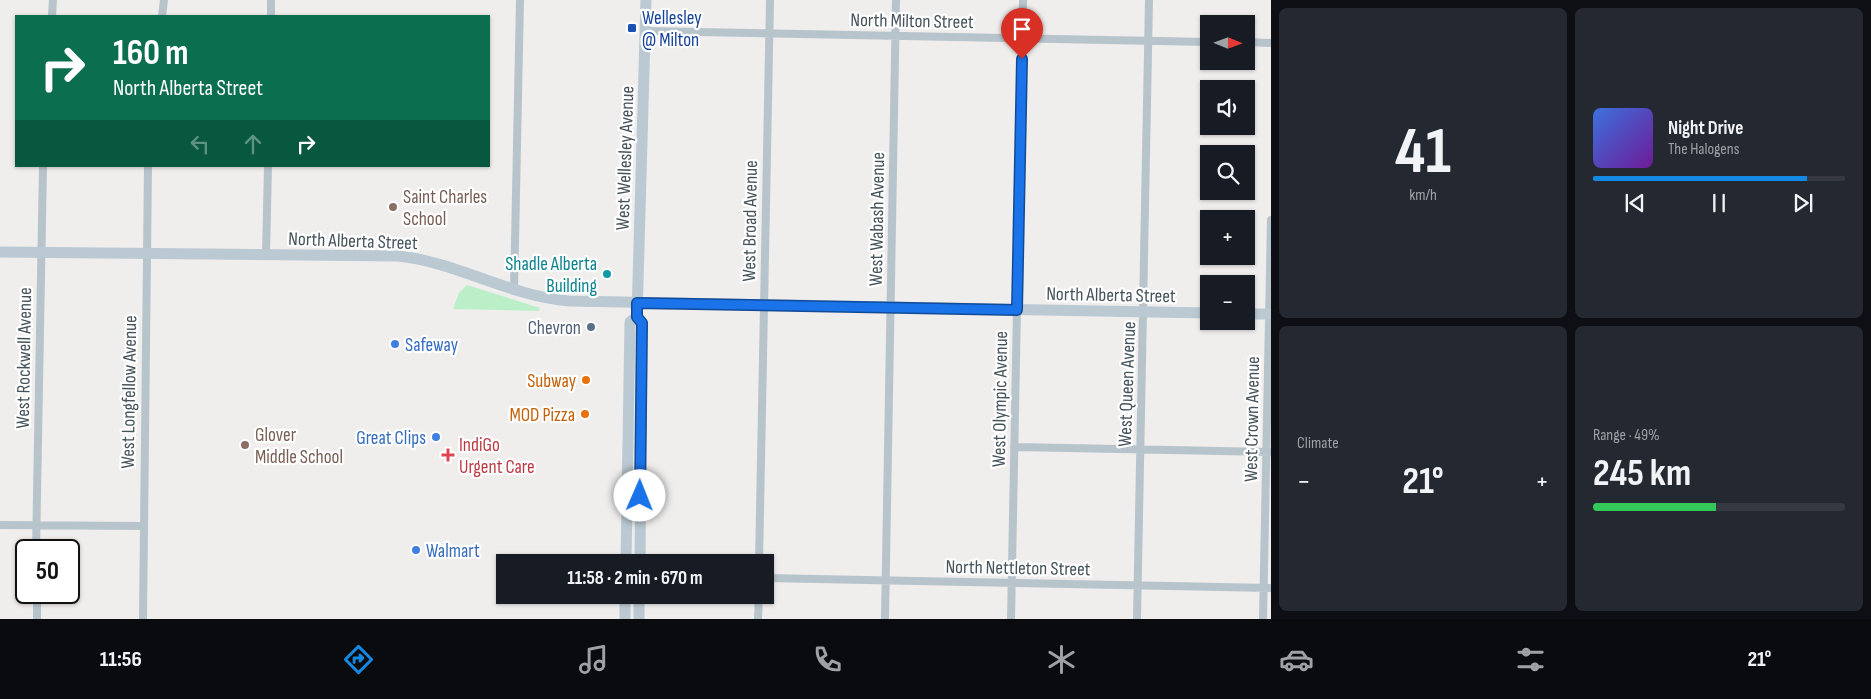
<!DOCTYPE html>
<meta charset="utf-8">
<style>
body{margin:0;font-family:"Sofia Sans Condensed",sans-serif;background:#242831;color:#f1f3f6;height:100vh;display:flex;flex-direction:column;font-size:19px;white-space:nowrap}
*{box-sizing:border-box;margin:0}
p{font-size:16px;color:#9ea1a6}
.icon{flex:none;width:28px;height:28px;fill:none;stroke:currentColor;stroke-width:2;stroke-linecap:round;stroke-linejoin:round}
.map{position:relative;flex:1;overflow:hidden}
.panel{display:flex;flex-direction:column;gap:8px;padding:8px;background:#0d0f14;width:600px}
.panel>*{flex:none}
.top-card{position:absolute;left:15px;top:15px;width:475px;height:152px;border-radius:0px;box-shadow:0 1px 4px #0004;background:#0b6e4f;color:#fff;overflow:hidden}
.needle{width:32px;rotate:91deg}
.fabs{position:absolute;left:1200px;top:15px;display:grid;gap:10px}
.fabs a{display:grid;place-items:center;width:55px;height:55px;border-radius:0px;background:#171b24;box-shadow:0 1px 4px #0004;font-size:25px}
.speed{position:absolute;left:15px;top:539px;display:flex;gap:10px;font-size:25px;font-weight:700;text-align:center}
.speed>*{display:grid;place-content:center;width:65px;height:65px;border-radius:50%;background:#171b24;box-shadow:0 1px 4px #0004;line-height:1}
.speed .limit{border:2px solid #111;border-radius:8px;background:#fff;color:#111}
.pin{position:absolute;display:grid;place-items:center;width:42px;height:42px;color:#fff;margin:-51px -21px;border-radius:50% 50% 50% 0;rotate:-45deg;box-shadow:0 0 5px #0007}
.pin .icon{rotate:45deg}
.me{position:absolute;width:55px;margin:-28px;rotate:1deg;stroke-linejoin:round;filter:drop-shadow(0 0 4px #0008)}
.turn{display:flex;align-items:center;gap:18px;height:105px;padding:0 15px;font-size:22px}
.turn .icon{width:65px;height:65px;stroke-width:2.5}
.turn b{display:block;font-size:35px;line-height:42px}
.lanes{display:flex;align-items:center;height:48px;padding:0 15px;background:#0003;justify-content:center;gap:25px;direction:ltr}
.lanes .off{opacity:.35}
.big{font-size:38px;font-weight:700;line-height:1.1}
.panel .tile{flex:1;display:flex;flex-direction:column;justify-content:center;gap:8px;min-width:0;padding:0 18px;border-radius:8px;background:#242831}
.panel .dial{align-items:center;gap:0}
.dial b{font-size:65px;line-height:1}
.song{display:flex;align-items:center;gap:15px}
.cover{width:60px;height:60px;border-radius:8px;background:linear-gradient(135deg,hsl(220 70% 55%),hsl(280 70% 35%))}
.played{height:5px;border-radius:2px;background:linear-gradient(90deg,#1589e2 85%,#363941 85%)}
.keys{display:flex;justify-content:space-around;direction:ltr}
.heat{display:flex;justify-content:space-between;align-items:center;font-size:28px;direction:ltr}
.charge{height:8px;border-radius:4px;background:linear-gradient(90deg,#34c759 49%,#363941 0)}
.panel .tiles{flex:1;display:grid;gap:8px;grid-template-columns:repeat(2,1fr)}
.trip{position:absolute;left:496px;top:554px;width:278px;height:50px;border-radius:0px;background:#171b24;box-shadow:0 1px 4px #0004;font-weight:700;line-height:50px;text-align:center}
.tabs{display:flex;height:80px;justify-content:space-around;align-items:center;background:#090b0e;color:#9ea1a6}
.tabs .icon{width:35px;height:35px}
.tabs .current{color:#1589e2}
.tabs b{font-size:22px;color:#f1f3f6}
main{display:flex;flex:1;min-height:0}
.map>svg:first-child{display:block}
.green{fill:#baefc7}
.lines{fill:none;stroke-linecap:round;stroke-linejoin:round}
.street{stroke:#b8c4cb;stroke-width:8}
.secondary{stroke:#bac9d2;stroke-width:11}
.route-casing{stroke:#114b97;stroke-width:12}
.route{stroke:#1a73e8;stroke-width:9}
.transit-dot{fill:#1a4fb4;stroke:#fff;stroke-width:2}
.education-dot{fill:#8d6e63;stroke:#fff;stroke-width:2}
.culture-dot{fill:#0f9aa8;stroke:#fff;stroke-width:2}
.service-dot{fill:#5c6f8a;stroke:#fff;stroke-width:2}
.shop-dot{fill:#3f7fe0;stroke:#fff;stroke-width:2}
.food-dot{fill:#e8710a;stroke:#fff;stroke-width:2}
.health-dot{fill:#e0444e;stroke:#fff;stroke-width:2}
.labels{text-anchor:middle;stroke-width:4.5;stroke-linejoin:round;paint-order:stroke}
.transit-label{font-size:19px;fill:#164399;stroke:#fff;text-anchor:start}
.street-label{font-size:19px;fill:#45535b;stroke:#fff}
.education-label{font-size:19px;fill:#785e54;stroke:#fff;text-anchor:start}
.culture-label{font-size:19px;fill:#0d838f;stroke:#fff;text-anchor:end}
.service-label{font-size:19px;fill:#4e5e75;stroke:#fff;text-anchor:end}
.shop-label{font-size:19px;fill:#366cbe;stroke:#fff;text-anchor:start}
.food-label{font-size:19px;fill:#c56008;stroke:#fff;text-anchor:end}
.health-label{font-size:19px;fill:#be3a42;stroke:#fff;text-anchor:start}
</style>
<main>
<div class="map">
<svg width="1271" height="619" viewBox="0 0 1271 619">
<rect width="100%" height="100%" fill="#f0eded"/>
<!-- green -->
<path class="green" d="M 467,285 L 540,308 L 539,311 L 453,309 L 459,293 Z"/>
<g class="lines">
<!-- street -->
<path class="street" d="M 52,16 L 53,0
M 162,16 L 164,0
M 271,16 L 271,0
M 645,31 L 1209,42
M 1246,42 L 1271,43
M 266,255 L 268,166
M 514,291 L 520,0
M 1014,447 L 1271,452
M 0,525 L 142,526
M 36,550 L 43,166
M 759,562 L 770,0
M 765,578 L 1271,588
M 37,592 L 37,619
M 143,619 L 148,166
M 758,619 L 759,595
M 885,619 L 896,0
M 1011,619 L 1023,0
M 1137,619 L 1149,0
M 1263,619 L 1271,220"/>
<!-- secondary -->
<path class="secondary" d="M 0,252 L 398,256 C 457,262 509,296 569,301 L 1209,313
M 1246,314 L 1271,314
M 626,562 L 630,322 L 637,317
M 640,562 L 642,323 L 637,317 L 646,0
M 625,619 L 625,595
M 639,619 L 639,595"/>
</g>
<g class="lines">
<!-- route casing -->
<g class="route-casing">
<path id="route" d="M 640,496 L 642,323 L 637,317 L 637,303 L 1017,310 L 1022,59"/>
</g>
<!-- route -->
<use href="#route" class="route"/>
</g>
<!-- markers -->
<rect class="transit-dot" x="627" y="23" width="10" height="10" rx="2.5"/>
<g class="education-dot">
<circle cx="393" cy="207" r="5"/>
<circle cx="245" cy="445" r="5"/>
</g>
<circle class="culture-dot" cx="607" cy="274" r="5"/>
<circle class="service-dot" cx="591" cy="327" r="5"/>
<g class="shop-dot">
<circle cx="395" cy="344" r="5"/>
<circle cx="436" cy="437" r="5"/>
<circle cx="416" cy="550" r="5"/>
</g>
<g class="food-dot">
<circle cx="586" cy="380" r="5"/>
<circle cx="585" cy="414" r="5"/>
</g>
<path class="health-dot" d="M445.5 447.5h5v5h5v5h-5v5h-5v-5h-5v-5h5z"/>
<g class="labels">
<!-- transit labels -->
<g class="transit-label">
<text x="642" y="24">Wellesley<tspan x="642" dy="22">@ Milton</tspan></text>
</g>
<!-- street labels -->
<g class="street-label">
<text transform="translate(912 20) rotate(1)" y="7">North Milton Street</text>
<text transform="translate(624 158) rotate(-88)" y="7">West Wellesley Avenue</text>
<text transform="translate(876 219) rotate(-89)" y="7">West Wabash Avenue</text>
<text transform="translate(749 221) rotate(-89)" y="7">West Broad Avenue</text>
<text transform="translate(353 240) rotate(2)" y="7">North Alberta Street</text>
<text transform="translate(1111 294) rotate(1)" y="7">North Alberta Street</text>
<text transform="translate(23 358) rotate(-89)" y="7">West Rockwell Avenue</text>
<text transform="translate(1126 384) rotate(-88)" y="7">West Queen Avenue</text>
<text transform="translate(128 392) rotate(-89)" y="7">West Longfellow Avenue</text>
<text transform="translate(999 399) rotate(-89)" y="7">West Olympic Avenue</text>
<text transform="translate(1251 419) rotate(-89)" y="7">West Crown Avenue</text>
<text transform="translate(1018 567) rotate(1)" y="7">North Nettleton Street</text>
</g>
<!-- education labels -->
<g class="education-label">
<text x="403" y="203">Saint Charles<tspan x="403" dy="22">School</tspan></text>
<text x="255" y="441">Glover<tspan x="255" dy="22">Middle School</tspan></text>
</g>
<!-- culture labels -->
<g class="culture-label">
<text x="597" y="270">Shadle Alberta<tspan x="597" dy="22">Building</tspan></text>
</g>
<!-- service labels -->
<g class="service-label">
<text x="581" y="334">Chevron</text>
</g>
<!-- shop labels -->
<g class="shop-label">
<text x="405" y="351">Safeway</text>
<text x="426" y="444" text-anchor="end">Great Clips</text>
<text x="426" y="557">Walmart</text>
</g>
<!-- food labels -->
<g class="food-label">
<text x="576" y="387">Subway</text>
<text x="575" y="421">MOD Pizza</text>
</g>
<!-- health labels -->
<g class="health-label">
<text x="459" y="451">IndiGo<tspan x="459" dy="22">Urgent Care</tspan></text>
</g>
</g>
</svg>
<div class="fabs">
<a><svg class="needle" viewBox="-14 -14 28 28"><path d="M0-13l5 13h-10z" fill="#e53935"/><path d="M0 13l5-13h-10z" fill="#9ea1a6"/></svg></a>
<a><svg class="icon" aria-label="sound" viewBox="0 0 24 24"><path d="M4 9h4l5-4v14l-5-4H4zM17 9q2 3 0 6"/></svg></a>
<a><svg class="icon" aria-label="search" viewBox="0 0 24 24"><circle cx="10" cy="10" r="6"/><path d="M15 15l6 6"/></svg></a>
<a>+</a>
<a>−</a>
</div>
<div class="speed"><div class="limit">50</div></div>
<div class="pin" style="left:1022px;top:59px;background:#d93025"><svg class="icon" aria-label="arrive" viewBox="0 0 24 24"><path d="M6 21V4h12l-3 4 3 4H6"/></svg></div>
<svg class="me" style="left:640px;top:496px" viewBox="-20 -20 40 40"><circle r="19" fill="#fff"/><path d="M0-13L10 11 0 6-10 11z" fill="#1a73e8"/></svg>
<div class="trip">11:58 · 2 min · 670 m</div>
<div class="top-card">
<div class="turn"><svg class="icon" aria-label="right" viewBox="0 0 24 24"><path d="M7 20v-9h11M14 6l5 5-5 5"/></svg><div><b>160 m</b>North Alberta Street</div></div>
<div class="lanes"><svg class="icon off" aria-label="left" viewBox="0 0 24 24"><path d="M17 20v-9H6M10 6l-5 5 5 5"/></svg><svg class="icon off" aria-label="ahead" viewBox="0 0 24 24"><path d="M12 20V5M6 11l6-6 6 6"/></svg><svg class="icon" aria-label="right" viewBox="0 0 24 24"><path d="M7 20v-9h11M14 6l5 5-5 5"/></svg></div>
</div>
</div>
<section class="panel">
<div class="tiles">
<div class="tile dial"><b>41</b><p>km/h</p></div>
<div class="tile">
<div class="song"><i class="cover"></i><div><b>Night Drive</b><p>The Halogens</p></div></div>
<div class="played"></div>
<div class="keys"><svg class="icon" aria-label="previous" viewBox="0 0 24 24"><path d="M18 5L8 12l10 7zM5 5v14"/></svg><svg class="icon" aria-label="pause" viewBox="0 0 24 24"><path d="M8 5v14M16 5v14"/></svg><svg class="icon" aria-label="next" viewBox="0 0 24 24"><path d="M6 5l10 7-10 7zM19 5v14"/></svg></div>
</div>
<div class="tile"><p>Climate</p>
<div class="heat"><a>−</a><b class="big">21°</b><a>+</a></div>
</div>
<div class="tile"><p>Range · 49%</p><b class="big">245 km</b><div class="charge"></div></div>
</div>
</section>
</main>
<nav class="tabs">
<b>11:56</b>
<svg class="icon current" aria-label="directions" viewBox="0 0 24 24"><path d="M12 3l9 9-9 9-9-9zM9 14v-3h6M13 9l2 2-2 2"/></svg>
<svg class="icon" aria-label="music" viewBox="0 0 24 24"><path d="M9 18V5l10-2v13"/><circle cx="6" cy="18" r="3"/><circle cx="16" cy="16" r="3"/></svg>
<svg class="icon" aria-label="phone" viewBox="0 0 24 24"><path d="M5 4h4l2 5-3 2q2 4 5 5l2-3 5 2v4C11 20 4 13 5 4z"/></svg>
<svg class="icon" aria-label="climate" viewBox="0 0 24 24"><path d="M12 3v18M4 7l16 10M4 17L20 7"/></svg>
<svg class="icon" aria-label="car" viewBox="0 0 24 24"><path d="M5 17H2v-5l4-1 3-4h7l3 4 3 1v5h-3M9 17h6M6 11h13"/><circle cx="7" cy="17" r="2"/><circle cx="17" cy="17" r="2"/></svg>
<svg class="icon" aria-label="filters" viewBox="0 0 24 24"><path d="M4 7h16M4 17h16"/><circle cx="9" cy="7" r="2"/><circle cx="15" cy="17" r="2"/></svg>
<b>21°</b>
</nav>
